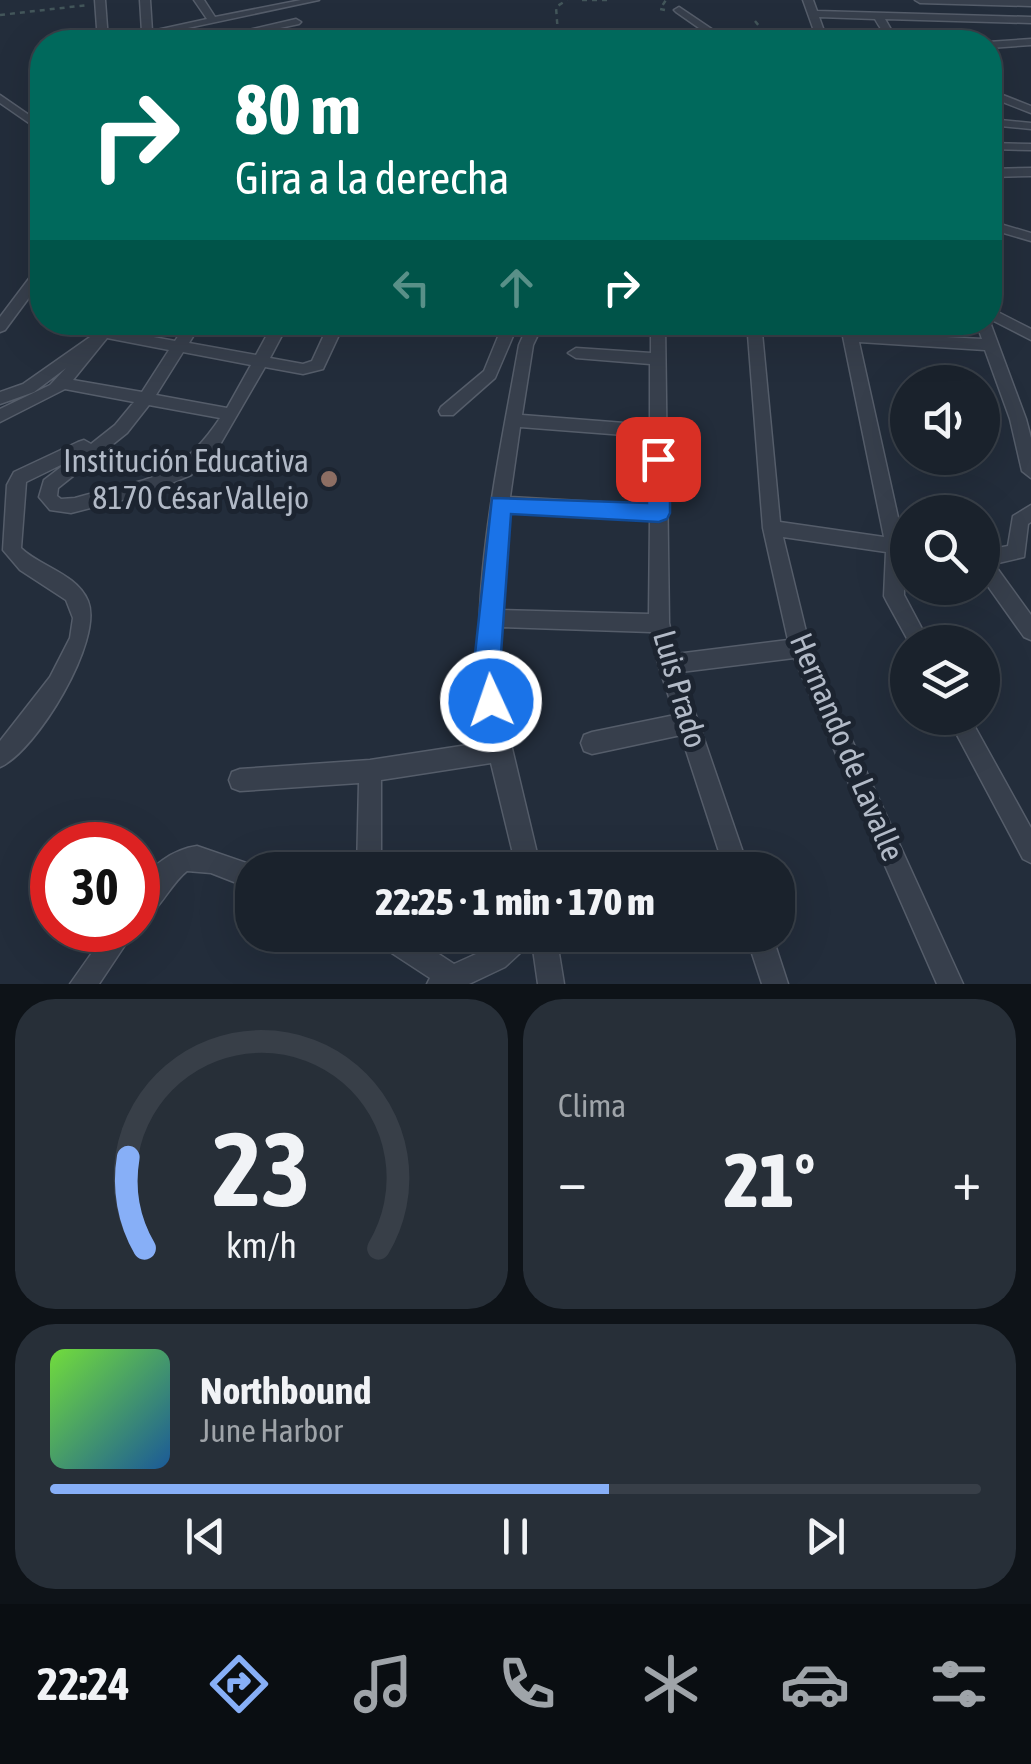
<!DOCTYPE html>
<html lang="es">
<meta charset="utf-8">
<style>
body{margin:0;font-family:"Asap Condensed",sans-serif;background:#272f38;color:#f1f3f6;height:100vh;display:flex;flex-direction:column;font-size:38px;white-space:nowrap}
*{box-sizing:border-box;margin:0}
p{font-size:32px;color:#9fa4a9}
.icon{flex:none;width:55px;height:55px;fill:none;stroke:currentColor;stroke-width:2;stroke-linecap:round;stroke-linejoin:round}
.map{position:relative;height:984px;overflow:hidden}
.details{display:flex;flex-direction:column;gap:15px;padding:15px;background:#0e1318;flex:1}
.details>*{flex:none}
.guide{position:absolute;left:30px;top:30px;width:972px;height:305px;border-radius:40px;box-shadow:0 10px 40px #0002,0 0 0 2px #383f48;background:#00695c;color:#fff;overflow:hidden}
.tools{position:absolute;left:890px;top:365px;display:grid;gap:20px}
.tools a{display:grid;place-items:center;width:110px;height:110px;border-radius:50%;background:#1a222c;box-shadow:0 10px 40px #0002,0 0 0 2px #383f48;font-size:50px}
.speed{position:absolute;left:30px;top:822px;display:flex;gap:20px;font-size:50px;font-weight:700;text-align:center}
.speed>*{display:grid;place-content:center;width:130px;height:130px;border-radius:50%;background:#1a222c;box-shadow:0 10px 40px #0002,0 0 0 2px #383f48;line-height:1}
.speed .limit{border:15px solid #d22;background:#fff;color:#111}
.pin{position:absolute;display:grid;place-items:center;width:85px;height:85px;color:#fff;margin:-42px;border-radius:20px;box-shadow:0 5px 15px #0006}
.me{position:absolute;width:110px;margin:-55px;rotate:357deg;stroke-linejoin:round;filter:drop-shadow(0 0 8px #0008)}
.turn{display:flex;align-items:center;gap:35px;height:210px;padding:0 40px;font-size:45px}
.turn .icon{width:130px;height:130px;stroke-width:2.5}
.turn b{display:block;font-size:70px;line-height:85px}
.lanes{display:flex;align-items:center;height:95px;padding:0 40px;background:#0003;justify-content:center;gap:50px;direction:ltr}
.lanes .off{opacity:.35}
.big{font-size:75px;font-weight:800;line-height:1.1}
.details .widget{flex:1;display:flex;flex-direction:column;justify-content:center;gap:15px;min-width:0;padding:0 35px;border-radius:40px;background:#272f38}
.details .dial{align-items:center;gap:0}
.dial svg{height:260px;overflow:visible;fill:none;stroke:#383f48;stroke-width:7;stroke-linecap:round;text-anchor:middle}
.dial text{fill:#f1f3f6;stroke:none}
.song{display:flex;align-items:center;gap:30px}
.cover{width:120px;height:120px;border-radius:15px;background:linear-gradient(135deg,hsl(100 70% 55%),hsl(210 70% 35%))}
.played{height:10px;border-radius:5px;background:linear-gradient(90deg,#87aff7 60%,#383f48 60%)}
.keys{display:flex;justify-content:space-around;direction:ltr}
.heat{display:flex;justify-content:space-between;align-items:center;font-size:55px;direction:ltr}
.details .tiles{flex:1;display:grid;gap:15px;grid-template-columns:1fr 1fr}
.widget:last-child{grid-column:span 2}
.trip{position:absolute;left:235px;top:852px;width:560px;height:100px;border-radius:40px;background:#1a222c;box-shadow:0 10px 40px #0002,0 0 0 2px #383f48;font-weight:800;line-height:100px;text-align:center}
.tab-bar{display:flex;height:160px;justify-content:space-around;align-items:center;background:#0a0e12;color:#9fa4a9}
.tab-bar .icon{width:70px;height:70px}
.tab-bar .active{color:#87aff7}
.tab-bar b{font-size:45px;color:#f1f3f6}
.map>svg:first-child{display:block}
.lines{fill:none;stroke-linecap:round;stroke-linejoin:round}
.minor-casing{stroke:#555d6a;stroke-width:3}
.path{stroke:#43565a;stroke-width:2.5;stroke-dasharray:5 5;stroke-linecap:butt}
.minor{fill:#373f4c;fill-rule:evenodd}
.route{fill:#1a73e8;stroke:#114b97;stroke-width:2.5}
.education-dot{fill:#8d6e63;stroke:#1c2430;stroke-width:4}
.labels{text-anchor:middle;stroke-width:10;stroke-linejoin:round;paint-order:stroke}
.poi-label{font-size:32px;fill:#b2bac7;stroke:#1c2430;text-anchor:end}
.street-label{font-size:32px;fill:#b2bac7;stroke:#1c2430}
</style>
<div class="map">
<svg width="1031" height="984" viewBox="0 0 1031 984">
<rect width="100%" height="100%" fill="#232d3b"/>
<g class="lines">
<!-- minor casing -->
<g class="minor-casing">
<path id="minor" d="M 95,0 L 105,0 L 108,40 L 142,32 L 140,0 L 150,0 L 152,31 L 207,19 L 194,0 L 204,0 L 215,17 L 301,0 L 319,0 L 122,42 L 98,42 Z
M 803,0 L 813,0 L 817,11 L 1031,17 L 1031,23 L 885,19 L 893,33 L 911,42 C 891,44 884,35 875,19 L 819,17 L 828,42 L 818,42 Z
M 915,0 L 1031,0 L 1031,6 L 920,3 Z
M 679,7 L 728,40 L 730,42 L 719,42 L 676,12 L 674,10 Z
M 296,19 L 301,22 L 299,24 L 213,42 L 197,42 Z
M 1031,39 L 1031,45 L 990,48 L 988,42 Z
M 990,90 L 1031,106 L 1031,113 L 990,97 Z
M 0,95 L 42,124 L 42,132 L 0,103 Z
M 990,119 L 1031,123 L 1031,129 L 990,125 Z
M 990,143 L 1031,144 L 1031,150 L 990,149 Z
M 1031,168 L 1031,176 L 990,177 L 990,169 Z
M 990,221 L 1031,233 L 1031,241 L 990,229 Z
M 42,267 L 42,280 L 5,330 L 0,332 L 0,317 L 37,268 Z
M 990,308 L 1031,329 L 1031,340 L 990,319 Z
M 187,322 L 202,322 L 189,343 L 256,355 L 274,322 L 289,322 L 270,358 L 303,364 L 312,361 L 330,322 L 345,322 L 323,369 L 303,374 L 265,367 L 218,448 L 191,475 L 145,494 L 71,513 L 50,510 L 39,497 L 44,480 L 69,461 L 26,482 L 21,548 C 41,567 77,574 88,601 C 104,640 36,752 0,767 L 0,741 L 50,677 L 70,638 L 73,618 L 66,600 L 20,570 L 3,550 L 7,485 L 14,472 L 78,442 L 84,440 L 91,444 L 115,425 L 134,402 L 65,389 L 0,422 L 0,409 L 50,385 L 66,368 L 34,392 L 0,404 L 0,392 L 23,384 L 100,330 L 105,328 L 175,341 ZM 107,338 L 169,350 L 142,392 L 73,380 ZM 183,352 L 251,365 L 227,408 L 156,395 ZM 149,405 L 220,418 C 176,484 145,478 75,498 L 61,499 L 57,496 L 58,488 L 127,433 Z
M 504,322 L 519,322 L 495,378 L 453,415 L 441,415 L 439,411 L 441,407 L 484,371 Z
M 529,322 L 544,322 L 533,345 L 522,415 L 650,425 L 650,364 L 576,358 L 568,353 L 576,348 L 651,353 L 651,322 L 665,322 L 669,623 L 676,654 L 788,640 L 763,528 L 747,322 L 761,322 L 780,522 L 884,537 L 840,322 L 854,322 L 856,332 L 982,339 L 976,322 L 990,322 L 1026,419 L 1031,438 L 1031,478 L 1022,471 L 1010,419 L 985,350 L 859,342 L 903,540 L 908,540 L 908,556 L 904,555 L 904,595 L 929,642 L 909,642 L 887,602 L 884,596 L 886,552 L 783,537 L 810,648 L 963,984 L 937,984 L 794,658 L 681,672 L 749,870 L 725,870 L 681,735 L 592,754 L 584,751 L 581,743 L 584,735 L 592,732 L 675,715 L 658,664 L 651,632 L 499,627 L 505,719 L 541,870 L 517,870 L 491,763 L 381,780 L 381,870 L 357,870 L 359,783 L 240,791 L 232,788 L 229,780 L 232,772 L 240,769 L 370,760 L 487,742 C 464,610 496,476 519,345 ZM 520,427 L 650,437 L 650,505 L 510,497 ZM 508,511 L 650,520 L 649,614 L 499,610 Z
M 1031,505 L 1031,522 L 1028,524 L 1024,557 L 994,564 L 1031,615 L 1031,640 L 1024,637 L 982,578 L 982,551 L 1008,546 L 1013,516 Z
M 948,718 L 970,718 L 1031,828 L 1031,863 L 1023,859 Z
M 197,846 L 261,868 L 252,870 L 252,889 L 211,873 L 187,871 C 169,885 158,915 138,922 C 138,913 135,898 138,889 C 147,867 174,849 197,846 Z
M 108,930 L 135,930 L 99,984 L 70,984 Z
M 374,935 L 410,935 L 454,964 L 487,949 L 503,935 L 556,935 L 564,984 L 538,984 L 532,942 L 505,967 L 469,984 L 427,984 L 430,978 L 378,944 Z
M 746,935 L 772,935 L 788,984 L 762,984 Z"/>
</g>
<!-- path -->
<path class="path" d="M 582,0 L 607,0
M 665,10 L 660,9 L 666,0
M 0,15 L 88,5
M 755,21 L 772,42
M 558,34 L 556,7 L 567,0"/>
<!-- minor -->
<use href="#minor" class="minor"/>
</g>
<!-- route -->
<path class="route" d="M 658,451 L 670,459 L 670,513 L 667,519 L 659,522 L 511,514 L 501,654 L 505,701 L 501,710 L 491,714 L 482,710 L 475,654 L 492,498 L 647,503 L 647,459 Z"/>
<!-- markers -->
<circle class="education-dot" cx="329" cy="479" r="10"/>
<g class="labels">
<!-- poi labels -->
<g class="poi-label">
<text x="309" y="472">Institución Educativa<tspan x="309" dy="37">8170 César Vallejo</tspan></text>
</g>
<!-- street labels -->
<g class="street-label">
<text transform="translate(680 689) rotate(74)" y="11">Luis Prado</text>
<text transform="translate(847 747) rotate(67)" y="11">Hernando de Lavalle</text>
</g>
</g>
</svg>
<div class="tools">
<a><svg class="icon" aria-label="sound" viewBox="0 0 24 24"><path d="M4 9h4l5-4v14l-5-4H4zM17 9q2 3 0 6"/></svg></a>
<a><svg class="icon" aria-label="search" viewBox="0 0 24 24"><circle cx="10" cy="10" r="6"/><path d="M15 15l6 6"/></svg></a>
<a><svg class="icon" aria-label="layers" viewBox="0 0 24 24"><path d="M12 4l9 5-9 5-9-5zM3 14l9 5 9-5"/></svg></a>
</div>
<div class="speed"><div class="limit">30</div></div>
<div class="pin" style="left:658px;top:459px;background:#d93025"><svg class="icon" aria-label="arrive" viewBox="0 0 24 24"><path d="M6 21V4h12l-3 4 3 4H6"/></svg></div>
<svg class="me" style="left:491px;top:701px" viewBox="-20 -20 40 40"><circle r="17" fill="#1a73e8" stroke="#fff" stroke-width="3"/><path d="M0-11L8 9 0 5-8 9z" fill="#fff"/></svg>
<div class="trip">22:25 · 1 min · 170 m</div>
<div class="guide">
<div class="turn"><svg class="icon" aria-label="right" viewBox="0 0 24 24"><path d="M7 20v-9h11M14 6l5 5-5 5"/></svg><div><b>80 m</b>Gira a la derecha</div></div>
<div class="lanes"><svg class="icon off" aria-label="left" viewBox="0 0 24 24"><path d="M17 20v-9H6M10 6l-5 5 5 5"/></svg><svg class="icon off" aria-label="ahead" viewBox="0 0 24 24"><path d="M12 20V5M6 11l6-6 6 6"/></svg><svg class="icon" aria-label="right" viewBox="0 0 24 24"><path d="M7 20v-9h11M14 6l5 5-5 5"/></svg></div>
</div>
</div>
<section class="details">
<div class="tiles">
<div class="widget dial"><svg viewBox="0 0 100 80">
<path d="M14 69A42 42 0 1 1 86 69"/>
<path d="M14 69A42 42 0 0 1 9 41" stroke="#87aff7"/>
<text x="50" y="56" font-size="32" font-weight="700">23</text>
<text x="50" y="72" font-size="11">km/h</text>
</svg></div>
<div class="widget"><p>Clima</p>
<div class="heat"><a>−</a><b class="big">21°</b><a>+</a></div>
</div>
<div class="widget">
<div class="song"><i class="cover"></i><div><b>Northbound</b><p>June Harbor</p></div></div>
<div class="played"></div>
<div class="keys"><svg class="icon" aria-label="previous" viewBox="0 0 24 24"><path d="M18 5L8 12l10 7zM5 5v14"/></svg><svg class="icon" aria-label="pause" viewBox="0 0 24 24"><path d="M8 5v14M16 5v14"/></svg><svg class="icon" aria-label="next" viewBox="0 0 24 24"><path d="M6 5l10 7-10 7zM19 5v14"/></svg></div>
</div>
</div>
</section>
<nav class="tab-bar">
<b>22:24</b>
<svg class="icon active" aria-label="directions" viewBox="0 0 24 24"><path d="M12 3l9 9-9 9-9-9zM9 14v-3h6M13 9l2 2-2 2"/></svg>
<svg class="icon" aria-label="music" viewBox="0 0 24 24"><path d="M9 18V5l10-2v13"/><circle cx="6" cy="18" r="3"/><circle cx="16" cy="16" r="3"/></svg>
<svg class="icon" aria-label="phone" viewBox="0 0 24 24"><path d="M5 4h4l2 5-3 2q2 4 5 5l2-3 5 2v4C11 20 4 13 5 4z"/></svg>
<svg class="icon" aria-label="climate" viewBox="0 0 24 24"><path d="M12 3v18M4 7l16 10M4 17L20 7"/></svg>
<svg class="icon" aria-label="car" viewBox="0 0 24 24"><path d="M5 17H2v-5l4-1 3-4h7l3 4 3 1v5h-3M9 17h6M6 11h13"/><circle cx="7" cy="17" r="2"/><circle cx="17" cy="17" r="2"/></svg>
<svg class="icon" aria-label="filters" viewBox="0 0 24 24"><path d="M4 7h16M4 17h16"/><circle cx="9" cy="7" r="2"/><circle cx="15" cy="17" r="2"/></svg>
</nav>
